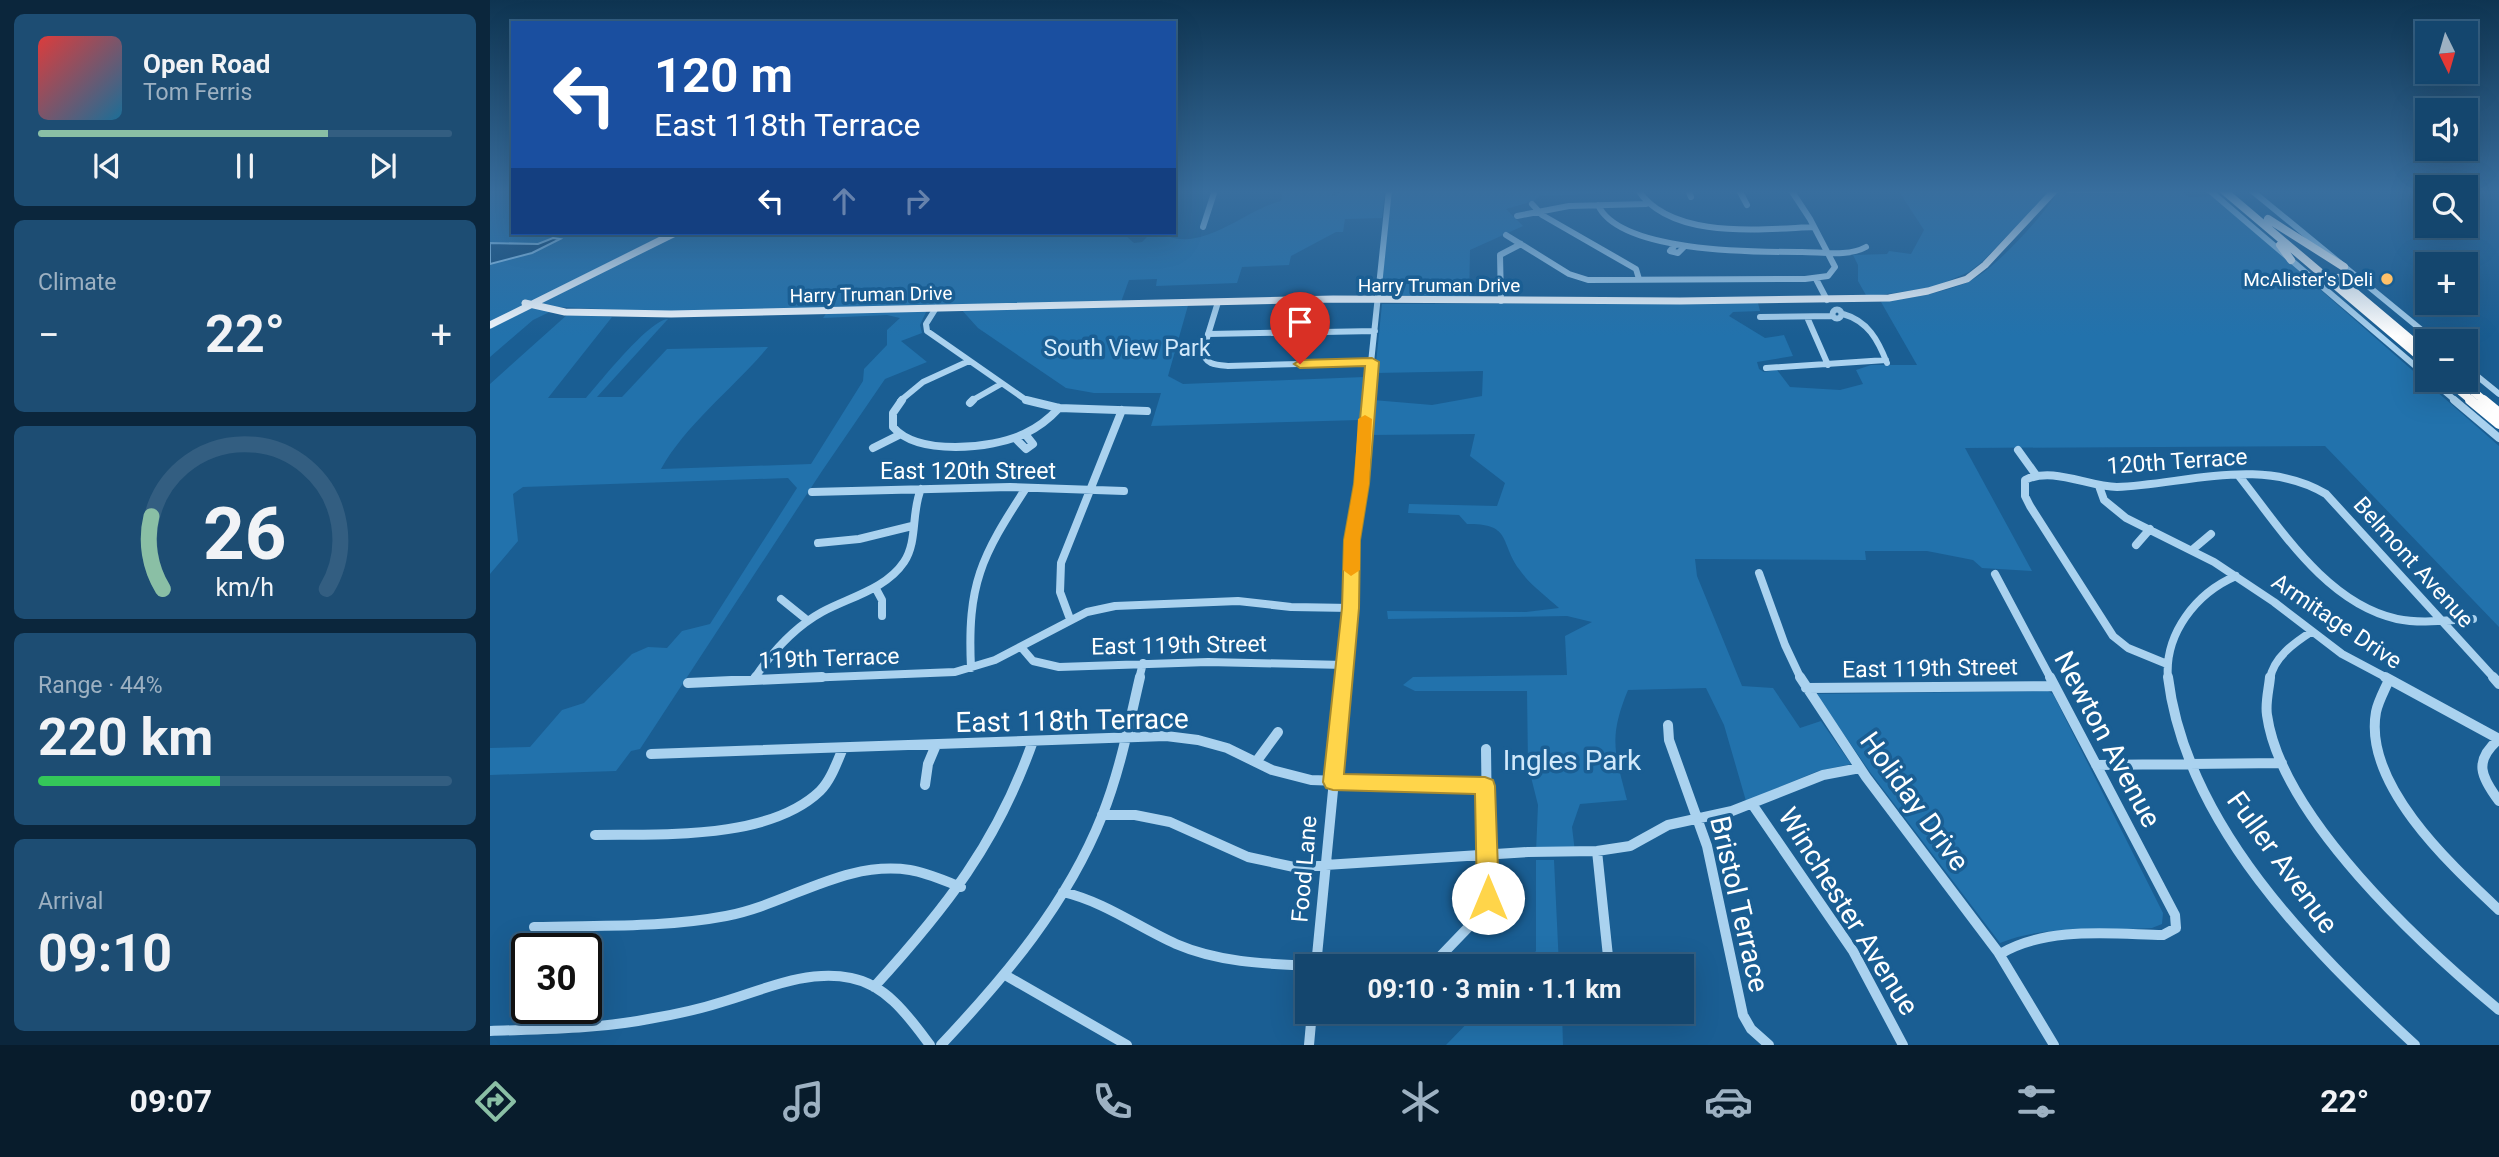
<!DOCTYPE html>
<meta charset="utf-8">
<style>
body{margin:0;font-family:Roboto,sans-serif;background:#1d4d73;color:#f1f3f6;height:100vh;display:flex;flex-direction:column;font-size:26px;white-space:nowrap}
*{box-sizing:border-box;margin:0}
p{font-size:23px;color:#9db1c2}
.icon{flex:none;width:38px;height:38px;fill:none;stroke:currentColor;stroke-width:2;stroke-linecap:round;stroke-linejoin:round}
.map{position:relative;flex:1;overflow:hidden}
.panel{display:flex;flex-direction:column;gap:14px;padding:14px;background:#0b263c;width:490px}
.panel>*{flex:none}
.guide{position:absolute;left:21px;top:21px;width:665px;height:214px;border-radius:0px;box-shadow:0 7px 28px #0002,0 0 0 2px #335e81;background:#1a4fa0;color:#fff;overflow:hidden}
.needle{width:46px;rotate:175deg}
.controls{position:absolute;left:1925px;top:21px;display:grid;gap:14px}
.controls a{display:grid;place-items:center;width:63px;height:63px;border-radius:0px;background:#14466e;box-shadow:0 7px 28px #0002,0 0 0 2px #335e81;font-size:35px}
.speed{position:absolute;left:21px;top:933px;display:flex;gap:14px;font-size:35px;font-weight:700;text-align:center}
.speed>*{display:grid;place-content:center;width:91px;height:91px;border-radius:50%;background:#14466e;box-shadow:0 7px 28px #0002,0 0 0 2px #335e81;line-height:1}
.speed .limit{border:4px solid #111;border-radius:10px;background:#fff;color:#111}
.pin{position:absolute;display:grid;place-items:center;width:60px;height:60px;color:#fff;margin:-72px -30px;border-radius:50% 50% 50% 0;rotate:-45deg;box-shadow:0 0 7px #0007}
.pin .icon{rotate:45deg}
.me{position:absolute;width:77px;margin:-38px;rotate:0deg;stroke-linejoin:round;filter:drop-shadow(0 0 5px #0008)}
.turn{display:flex;align-items:center;gap:24px;height:147px;padding:0 28px;font-size:32px}
.turn .icon{width:91px;height:91px;stroke-width:2.5}
.turn b{display:block;font-size:49px;line-height:60px}
.lanes{display:flex;align-items:center;height:66px;padding:0 28px;background:#0003;justify-content:center;gap:35px;direction:ltr}
.lanes .off{opacity:.35}
.big{font-size:52px;font-weight:700;line-height:1.1}
.panel .widget{flex:1;display:flex;flex-direction:column;justify-content:center;gap:10px;min-width:0;padding:0 24px;border-radius:10px;background:#1d4d73}
.panel .dial{align-items:center;gap:0}
.dial svg{height:182px;overflow:visible;fill:none;stroke:#335e81;stroke-width:7;stroke-linecap:round;text-anchor:middle}
.dial text{fill:#f1f3f6;stroke:none}
.song{display:flex;align-items:center;gap:21px}
.cover{width:84px;height:84px;border-radius:10px;background:linear-gradient(135deg,hsl(0 70% 55%),hsl(200 70% 35%))}
.played{height:7px;border-radius:4px;background:linear-gradient(90deg,#8abfa5 70%,#335e81 70%)}
.keys{display:flex;justify-content:space-around;direction:ltr}
.heat{display:flex;justify-content:space-between;align-items:center;font-size:38px;direction:ltr}
.charge{height:10px;border-radius:5px;background:linear-gradient(90deg,#34c759 44%,#335e81 0)}
.trip{position:absolute;left:805px;top:954px;width:399px;height:70px;border-radius:0px;background:#14466e;box-shadow:0 7px 28px #0002,0 0 0 2px #335e81;font-weight:700;line-height:70px;text-align:center}
.tab-bar{display:flex;height:112px;justify-content:space-around;align-items:center;background:#081c2c;color:#9db1c2}
.tab-bar .icon{width:49px;height:49px}
.tab-bar .current{color:#8abfa5}
.tab-bar b{font-size:32px;color:#f1f3f6}
main{display:flex;flex:1;min-height:0}
.map>svg:first-child{display:block}
.green{fill:#2272ac}
.water{fill:#114671;stroke:#9dcff2;stroke-width:2}
.lines{fill:none;stroke-linecap:round;stroke-linejoin:round}
.minor-far2{stroke:#aad2ef;stroke-width:6}
.minor-far1{stroke:#aad2ef;stroke-width:8}
.minor{stroke:#aad2ef;stroke-width:10}
.major{stroke:#f3f9ff;stroke-width:7}
.highway-far1{stroke:#fff;stroke-width:8}
.highway{stroke:#fff;stroke-width:10}
.route{fill:#ffd54a;stroke:#a68a30;stroke-width:2}
.slow{fill:#f59e0b}
.poi-dot{fill:#ffc169;stroke:#1a5e93;stroke-width:2.5}
.labels{text-anchor:middle;stroke-width:7;stroke-linejoin:round;paint-order:stroke}
.far-poi-label{font-size:19px;fill:#fff;stroke:#1a5e93;text-anchor:end}
.far-street-label{font-size:19px;fill:#fff;stroke:#1a5e93}
.park-label{font-size:23px;fill:#d1e9fb;stroke:#1a5e93}
.street-label{font-size:23px;fill:#fff;stroke:#1a5e93}
.near-street-label{font-size:28px;fill:#fff;stroke:#1a5e93}
.near-park-label{font-size:28px;fill:#d1e9fb;stroke:#1a5e93}
</style>
<main>
<section class="panel">
<div class="widget">
<div class="song"><i class="cover"></i><div><b>Open Road</b><p>Tom Ferris</p></div></div>
<div class="played"></div>
<div class="keys"><svg class="icon" aria-label="previous" viewBox="0 0 24 24"><path d="M18 5L8 12l10 7zM5 5v14"/></svg><svg class="icon" aria-label="pause" viewBox="0 0 24 24"><path d="M8 5v14M16 5v14"/></svg><svg class="icon" aria-label="next" viewBox="0 0 24 24"><path d="M6 5l10 7-10 7zM19 5v14"/></svg></div>
</div>
<div class="widget"><p>Climate</p>
<div class="heat"><a>−</a><b class="big">22°</b><a>+</a></div>
</div>
<div class="widget dial"><svg viewBox="0 0 100 80">
<path d="M14 69A42 42 0 1 1 86 69"/>
<path d="M14 69A42 42 0 0 1 9 37" stroke="#8abfa5"/>
<text x="50" y="56" font-size="32" font-weight="700">26</text>
<text x="50" y="72" font-size="11">km/h</text>
</svg></div>
<div class="widget"><p>Range · 44%</p><b class="big">220 km</b><div class="charge"></div></div>
<div class="widget"><p>Arrival</p><b class="big">09:10</b></div>
</section>
<div class="map">
<svg width="2009" height="1045" viewBox="0 0 2009 1045">
<rect width="100%" height="100%" fill="#1a5e93"/>
<!-- green -->
<path class="green" d="M 0,190 L 23,190 L 23,233 L 640,233 L 636,236 L 644,243 L 652,242 L 661,233 L 681,233 L 680,237 C 717,249 757,209 791,201 L 793,190 L 842,190 L 842,196 L 856,190 L 895,190 L 892,218 L 855,219 L 853,232 L 846,232 L 801,256 L 799,265 L 752,267 L 747,283 L 666,286 L 667,279 L 639,280 L 631,302 L 171,312 L 70,307 L 43,320 L 0,357 Z
M 901,190 L 1102,190 L 1103,194 L 1049,196 L 1044,201 L 1016,209 L 1033,226 L 980,250 L 979,299 L 891,297 Z
M 1408,190 L 1561,190 L 1493,261 L 1479,272 L 1444,287 L 1377,297 L 1368,281 L 1368,265 L 1363,255 L 1397,254 L 1399,251 L 1421,254 L 1434,230 Z
M 1643,190 L 1691,190 L 1699,197 L 1723,196 L 2009,446 L 2009,627 L 1835,446 L 1475,448 L 1542,571 L 1492,568 L 1483,560 L 1437,551 L 1375,551 L 1376,560 L 1205,559 L 1207,576 L 1252,686 L 1283,688 L 1310,728 L 1331,721 L 1361,764 L 1328,771 L 1256,801 L 1234,725 L 1216,688 L 1138,690 C 1118,738 1125,753 1137,800 L 1090,804 L 1082,827 L 1085,852 L 1046,852 L 1048,805 L 1038,765 L 1037,691 L 925,691 L 913,685 L 923,677 L 1077,675 L 1075,636 L 1102,622 L 1077,616 L 898,619 L 897,611 L 1036,612 L 1069,608 C 1056,596 1039,584 1029,569 C 1010,543 1022,523 977,524 L 969,515 L 918,513 L 919,504 L 1007,506 L 1015,483 L 980,456 L 985,434 L 878,435 L 883,400 L 942,405 L 992,396 L 993,371 L 885,373 L 892,304 L 1268,303 L 1270,311 L 1243,312 L 1239,316 L 1275,338 L 1294,335 L 1303,356 L 1267,362 L 1269,369 L 1274,372 L 1287,370 L 1300,387 L 1350,390 L 1373,384 L 1366,370 L 1381,365 L 1427,365 L 1391,302 C 1420,298 1449,294 1476,283 C 1504,271 1551,218 1568,192 L 1615,194 Z
M 699,302 L 678,376 L 693,384 L 874,377 L 870,420 L 661,426 L 671,393 L 604,393 L 576,388 L 488,328 L 470,308 Z
M 437,310 L 430,325 L 432,333 L 411,341 L 437,362 L 395,379 L 332,471 L 150,749 L 141,751 L 126,771 L 0,775 L 0,748 L 40,747 L 72,710 L 94,703 L 142,654 L 158,647 L 177,648 L 192,631 L 220,624 L 307,488 L 298,478 L 33,487 L 23,494 L 28,541 L 0,574 L 0,384 L 78,314 L 122,317 L 58,398 L 96,398 C 111,381 159,320 178,319 L 107,397 L 132,397 L 177,349 L 278,347 C 245,387 196,424 171,469 L 321,464 L 373,381 L 374,369 L 397,345 L 397,330 L 410,318 L 397,315 L 333,318 L 337,312 Z
M 1558,691 L 1563,694 L 1673,913 L 1672,924 L 1662,928 C 1612,931 1557,924 1510,943 L 1380,772 L 1326,694 Z
M 1046,860 L 1064,860 L 1069,966 L 1032,966 L 1046,951 Z
M 988,1012 L 1072,1012 L 1073,1045 L 956,1045 Z"/>
<!-- water -->
<path class="water" d="M 63,238 L 70,239 L 42,253 L 0,264 L 0,243 L 48,244 Z"/>
<g class="lines">
<!-- minor-far2 -->
<path class="minor-far2" d="M 1148,190 C 1181,240 1271,229 1324,227
M 1198,190 L 1201,197
M 1249,190 L 1257,205
M 1579,190 L 1634,190
M 1719,190 L 1937,376
M 1761,190 L 1945,341
M 1042,204 L 1052,215 L 1146,269 L 1149,279
M 1108,205 C 1130,253 1266,252 1312,252 C 1332,252 1358,257 1376,247
M 1027,216 L 1079,206 L 1156,204
M 713,227 L 725,190
M 1016,235 L 1079,274 L 1098,280 L 1315,279 L 1338,276 L 1345,267 L 1320,219 L 1301,190
M 1185,245 L 1180,251 L 1188,253 L 1194,247
M 1326,279 L 1337,300
M 1011,301 L 1010,255 L 1031,244
M 728,302 L 713,351 C 715,365 726,365 738,366 L 882,362
M 446,308 L 436,324 L 437,331 L 536,400 L 542,401
M1342.5 314a4.5 4.5 0 1 1 9 0a4.5 4.5 0 1 1-9 0Z
M 1353,314 C 1378,321 1388,340 1397,363
M 1270,317 L 1342,316
M 1317,317 L 1338,365
M 718,334 L 885,331
M 1976,367 L 2009,394
M 1276,368 L 1396,360
M 1941,380 L 1966,401
M 410,401 L 433,382 L 479,361
M 481,401 L 511,384
M 877,401 L 899,190"/>
<!-- minor-far1 -->
<path class="minor-far1" d="M 412,400 L 403,413 L 403,427 C 428,456 501,449 534,434 C 547,428 559,419 569,408
M 536,400 L 569,408 L 657,411
M 1964,400 L 2009,438
M 480,403 L 483,400
M 525,438 L 536,449 L 543,444 L 535,434
M 383,448 L 409,435
M 1528,450 L 1546,475
M 1749,476 C 1791,529 1836,603 1907,619 C 1931,624 1959,620 1983,619
M 1609,486 L 1614,500 L 1636,518 L 1724,562 L 1784,602 L 1852,654 L 1899,679
M 322,492 L 520,487 L 634,491
M 328,543 L 369,539 L 422,526
M 1646,545 L 1660,529
M 1702,550 L 1721,534
M 1269,573 L 1295,645 L 1311,679
M 1505,574 L 1561,679
M 385,587 L 392,600 L 392,616
M 291,599 L 317,620
M 580,619 L 570,592 L 571,563 L 632,410
M 531,647 L 543,661 L 569,667 L 718,662 L 855,665
M 1677,664 L 1638,648 L 1623,636 L 1540,506 L 1535,496 L 1535,480 C 1563,466 1598,487 1627,487 C 1696,484 1773,456 1836,494 L 2005,679
M 481,668 C 477,584 491,557 536,488
M 264,679 C 282,652 303,628 332,612 C 360,597 396,589 414,562 C 428,541 421,512 431,489
M 290,679 L 465,672 L 505,660 L 597,612 L 625,606 L 748,601 L 801,607 L 861,608
M 649,679 L 653,663
M 854,679 L 861,608 L 862,540 L 871,484 L 877,400
M 1678,679 C 1674,634 1706,593 1746,576
M 1780,679 C 1783,658 1804,643 1821,632"/>
<!-- minor -->
<path class="minor" d="M 1310,677 L 1376,777 L 1508,952 L 1564,1045
M 1678,677 C 1696,825 1821,949 1925,1045
M 1780,677 C 1779,689 1775,703 1777,715 C 1791,817 1932,946 2009,1010
M 1895,677 L 2009,739
M 2003,677 L 2009,684
M 264,680 L 266,677
M 1898,682 C 1894,691 1888,702 1886,712 C 1873,785 1962,866 2009,910
M 198,683 L 332,677
M 1316,688 L 1564,686
M 1178,725 L 1179,740 L 1217,846 L 1253,1015 L 1261,1029 L 1279,1045
M 2009,739 C 1983,761 1991,777 2009,801
M 161,754 L 676,736 L 708,740 L 737,748 L 782,770 L 821,780 L 995,786
M 766,762 L 788,732
M 1606,765 L 1792,763
M 435,785 L 438,764 L 446,745
M 1262,804 L 1363,951 L 1413,1045
M 612,815 L 645,815 L 680,822 L 758,857 L 804,867 L 1038,852 L 1107,851 L 1140,846 L 1178,825 L 1242,811 L 1333,775 L 1370,768
M 105,835 C 172,834 279,840 330,791 C 341,780 347,762 353,748
M 1107,851 L 1119,966
M 573,892 C 615,902 648,927 686,944 C 730,963 778,964 825,966
M 44,927 C 108,925 173,928 236,916 C 299,904 354,860 420,870 C 438,873 455,881 471,887
M 1510,954 C 1557,926 1621,934 1673,935 L 1686,928 L 1685,915 L 1560,677
M 826,966 L 854,677
M 941,966 L 993,912 L 998,898 L 996,749
M 515,975 L 637,1045
M 384,987 C 456,908 507,843 543,741
M 1124,1012 L 1124,1015
M 822,1019 L 887,1012
M 0,1031 C 55,1029 110,1029 164,1018 C 187,1014 210,1009 232,1002 C 273,990 316,969 361,978 C 397,985 419,1017 440,1045
M 451,1045 C 515,977 577,904 612,816 C 630,771 639,724 650,677
M 819,1045 L 822,1012"/>
<!-- major -->
<path class="major" d="M 35,303 L 75,312 L 181,314 L 843,299 L 1190,301 L 1399,298 L 1438,291 L 1477,279 L 1495,265 L 1565,190
M 0,325 L 185,233"/>
<!-- highway-far1 -->
<path class="highway-far1" d="M 1733,190 L 1937,363
M 1778,219 L 1854,267
M 1790,245 L 1801,260
M 1848,278 L 1937,353
M 1957,380 L 1982,401
M 1969,380 L 1995,401"/>
<!-- highway -->
<path class="highway" d="M 1980,400 L 2009,424
M 1993,400 L 2009,413"/>
</g>
<!-- sky -->
<linearGradient id="sky" x2="0" y2="1"><stop stop-color="#0e3451"/><stop offset="0.57" stop-color="#386e9e"/><stop offset="1" stop-color="#386e9e" stop-opacity="0"/></linearGradient>
<rect width="2009" height="336" fill="url(#sky)"/>
<!-- route -->
<path class="route" d="M 882,358 L 889,362 L 879,484 L 870,540 L 869,608 L 854,774 L 995,777 L 1003,780 L 1005,786 L 1009,898 L 1006,905 L 998,908 L 990,905 L 987,898 L 985,794 L 843,790 L 836,788 L 833,782 L 852,608 L 854,540 L 864,484 L 875,366 L 810,368 L 804,364 L 810,360 Z"/>
<!-- slow -->
<path class="slow" d="M 875,415 L 882,419 L 879,484 L 870,540 L 870,570 L 861,576 L 853,570 L 854,540 L 864,484 L 868,419 Z"/>
<!-- markers -->
<circle class="poi-dot" cx="1897" cy="279" r="7"/>
<g class="labels">
<!-- far-poi labels -->
<g class="far-poi-label">
<text x="1883" y="286">McAlister's Deli</text>
</g>
<!-- far-street labels -->
<g class="far-street-label">
<text x="949" y="292">Harry Truman Drive</text>
<text transform="translate(381 294) rotate(-1)" y="7">Harry Truman Drive</text>
</g>
<!-- park labels -->
<g class="park-label">
<text x="637" y="356">South View Park</text>
</g>
<!-- street labels -->
<g class="street-label">
<text transform="translate(1687 461) rotate(-4)" y="8">120th Terrace</text>
<text x="478" y="479">East 120th Street</text>
<text transform="translate(1924 562) rotate(48)" y="8">Belmont Avenue</text>
<text transform="translate(1847 621) rotate(34)" y="8">Armitage Drive</text>
<text transform="translate(689 645) rotate(-1)" y="8">East 119th Street</text>
<text transform="translate(339 658) rotate(-2)" y="8">119th Terrace</text>
<text transform="translate(1440 668) rotate(-1)" y="8">East 119th Street</text>
<text transform="translate(814 869) rotate(-85)" y="8">Food Lane</text>
</g>
<!-- near-street labels -->
<g class="near-street-label">
<text transform="translate(582 720) rotate(-1)" y="10">East 118th Terrace</text>
<text transform="translate(1618 739) rotate(62)" y="10">Newton Avenue</text>
<text transform="translate(1425 801) rotate(54)" y="10">Holiday Drive</text>
<text transform="translate(1793 862) rotate(54)" y="10">Fuller Avenue</text>
<text transform="translate(1250 904) rotate(77)" y="10">Bristol Terrace</text>
<text transform="translate(1359 911) rotate(58)" y="10">Winchester Avenue</text>
</g>
<!-- near-park labels -->
<g class="near-park-label">
<text x="1082" y="770">Ingles Park</text>
</g>
</g>
</svg>
<div class="controls">
<a><svg class="needle" viewBox="-14 -14 28 28"><path d="M0-13l5 13h-10z" fill="#e53935"/><path d="M0 13l5-13h-10z" fill="#9db1c2"/></svg></a>
<a><svg class="icon" aria-label="sound" viewBox="0 0 24 24"><path d="M4 9h4l5-4v14l-5-4H4zM17 9q2 3 0 6"/></svg></a>
<a><svg class="icon" aria-label="search" viewBox="0 0 24 24"><circle cx="10" cy="10" r="6"/><path d="M15 15l6 6"/></svg></a>
<a>+</a>
<a>−</a>
</div>
<div class="speed"><div class="limit">30</div></div>
<div class="pin" style="left:810px;top:364px;background:#d93025"><svg class="icon" aria-label="arrive" viewBox="0 0 24 24"><path d="M6 21V4h12l-3 4 3 4H6"/></svg></div>
<svg class="me" style="left:998px;top:898px" viewBox="-20 -20 40 40"><circle r="19" fill="#fff"/><path d="M0-13L10 11 0 6-10 11z" fill="#ffd54a"/></svg>
<div class="trip">09:10 · 3 min · 1.1 km</div>
<div class="guide">
<div class="turn"><svg class="icon" aria-label="left" viewBox="0 0 24 24"><path d="M17 20v-9H6M10 6l-5 5 5 5"/></svg><div><b>120 m</b>East 118th Terrace</div></div>
<div class="lanes"><svg class="icon" aria-label="left" viewBox="0 0 24 24"><path d="M17 20v-9H6M10 6l-5 5 5 5"/></svg><svg class="icon off" aria-label="ahead" viewBox="0 0 24 24"><path d="M12 20V5M6 11l6-6 6 6"/></svg><svg class="icon off" aria-label="right" viewBox="0 0 24 24"><path d="M7 20v-9h11M14 6l5 5-5 5"/></svg></div>
</div>
</div>
</main>
<nav class="tab-bar">
<b>09:07</b>
<svg class="icon current" aria-label="directions" viewBox="0 0 24 24"><path d="M12 3l9 9-9 9-9-9zM9 14v-3h6M13 9l2 2-2 2"/></svg>
<svg class="icon" aria-label="music" viewBox="0 0 24 24"><path d="M9 18V5l10-2v13"/><circle cx="6" cy="18" r="3"/><circle cx="16" cy="16" r="3"/></svg>
<svg class="icon" aria-label="phone" viewBox="0 0 24 24"><path d="M5 4h4l2 5-3 2q2 4 5 5l2-3 5 2v4C11 20 4 13 5 4z"/></svg>
<svg class="icon" aria-label="climate" viewBox="0 0 24 24"><path d="M12 3v18M4 7l16 10M4 17L20 7"/></svg>
<svg class="icon" aria-label="car" viewBox="0 0 24 24"><path d="M5 17H2v-5l4-1 3-4h7l3 4 3 1v5h-3M9 17h6M6 11h13"/><circle cx="7" cy="17" r="2"/><circle cx="17" cy="17" r="2"/></svg>
<svg class="icon" aria-label="filters" viewBox="0 0 24 24"><path d="M4 7h16M4 17h16"/><circle cx="9" cy="7" r="2"/><circle cx="15" cy="17" r="2"/></svg>
<b>22°</b>
</nav>
